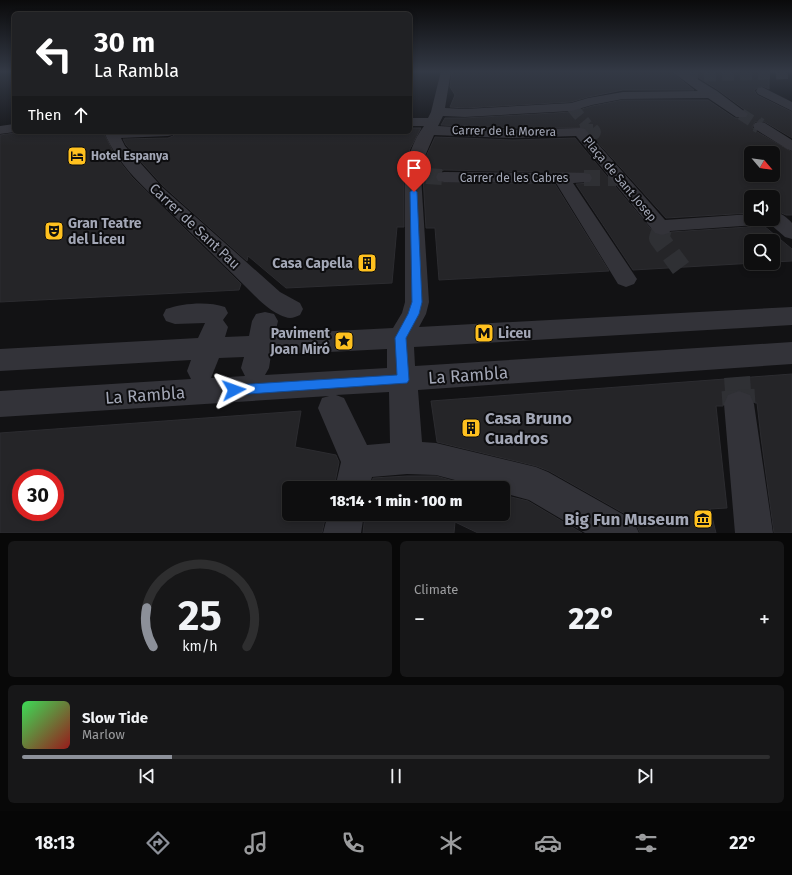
<!DOCTYPE html>
<meta charset="utf-8">
<style>
body{margin:0;font-family:"Fira Sans",sans-serif;background:#171718;color:#f1f3f6;height:100vh;display:flex;flex-direction:column;font-size:15px;white-space:nowrap}
*{box-sizing:border-box;margin:0}
p{font-size:13px;color:#9b9c9e}
.icon{flex:none;width:22px;height:22px;fill:none;stroke:currentColor;stroke-width:2;stroke-linecap:round;stroke-linejoin:round}
.map{position:relative;height:533px;overflow:hidden}
.side{display:flex;flex-direction:column;gap:8px;padding:8px;background:#080808;flex:1}
.side>*{flex:none}
.banner{position:absolute;left:12px;top:12px;width:400px;height:122px;border-radius:6px;box-shadow:0 2px 6px #0003,0 0 0 1px #2e2e2f;background:#202124;color:#fff;overflow:hidden}
.needle{width:26px;rotate:119deg}
.fabs{position:absolute;left:744px;top:146px;display:grid;gap:8px}
.fabs a{display:grid;place-items:center;width:36px;height:36px;border-radius:6px;background:#0e0e0f;box-shadow:0 2px 6px #0003,0 0 0 1px #2e2e2f;font-size:20px}
.speed{position:absolute;left:12px;top:469px;display:flex;gap:8px;font-size:20px;font-weight:700;text-align:center}
.speed>*{display:grid;place-content:center;width:52px;height:52px;border-radius:50%;background:#0e0e0f;box-shadow:0 2px 6px #0003,0 0 0 1px #2e2e2f;line-height:1}
.speed .limit{border:6px solid #d22;background:#fff;color:#111}
.pin{position:absolute;display:grid;place-items:center;width:34px;height:34px;color:#fff;margin:-41px -17px;border-radius:50% 50% 50% 0;rotate:-45deg;box-shadow:0 0 4px #0007}
.pin .icon{rotate:45deg}
.me{position:absolute;width:44px;margin:-22px;rotate:86deg;stroke-linejoin:round;filter:drop-shadow(0 0 3px #0008)}
.turn{display:flex;align-items:center;gap:14px;height:84px;padding:0 16px;font-size:18px}
.turn .icon{width:52px;height:52px;stroke-width:2.5}
.turn b{display:block;font-size:28px;line-height:34px}
.then{display:flex;align-items:center;height:38px;padding:0 16px;background:#0003;gap:8px;font-size:15px}
.big{font-size:30px;font-weight:800;line-height:1.1}
.side .widget{flex:1;display:flex;flex-direction:column;justify-content:center;gap:6px;min-width:0;padding:0 14px;border-radius:6px;background:#171718}
.side .dial{align-items:center;gap:0}
.dial svg{height:104px;overflow:visible;fill:none;stroke:#2e2e2f;stroke-width:7;stroke-linecap:round;text-anchor:middle}
.dial text{fill:#f1f3f6;stroke:none}
.song{display:flex;align-items:center;gap:12px}
.cover{width:48px;height:48px;border-radius:6px;background:linear-gradient(135deg,hsl(130 70% 55%),hsl(0 70% 35%))}
.played{height:4px;border-radius:2px;background:linear-gradient(90deg,#8c9099 20%,#2e2e2f 20%)}
.keys{display:flex;justify-content:space-around;direction:ltr}
.heat{display:flex;justify-content:space-between;align-items:center;font-size:22px;direction:ltr}
.side .tiles{flex:1;display:grid;gap:8px;grid-template-columns:1fr 1fr}
.widget:last-child{grid-column:span 2}
.trip{position:absolute;left:282px;top:481px;width:228px;height:40px;border-radius:6px;background:#0e0e0f;box-shadow:0 2px 6px #0003,0 0 0 1px #2e2e2f;font-weight:800;line-height:40px;text-align:center}
.tabs{display:flex;height:64px;justify-content:space-around;align-items:center;background:#060606;color:#9b9c9e}
.tabs .icon{width:28px;height:28px}
.tabs .current{color:#8c9099}
.tabs b{font-size:18px;color:#f1f3f6}
.map>svg:first-child{display:block}
.building{fill:#252528;stroke:#2c2c30;fill-rule:evenodd}
.lines{fill:none;stroke-linecap:round;stroke-linejoin:round}
.minor-tunnel-far4{stroke:#2f3034;stroke-width:12;stroke-dasharray:12 6;stroke-linecap:butt}
.minor-tunnel-far3{stroke:#2f3034;stroke-width:16;stroke-dasharray:16 8;stroke-linecap:butt}
.minor-tunnel-far2{stroke:#2f3034;stroke-width:20;stroke-dasharray:20 10;stroke-linecap:butt}
.minor-tunnel-far1{stroke:#2f3034;stroke-width:26;stroke-dasharray:26 13;stroke-linecap:butt}
.minor-tunnel{stroke:#2f3034;stroke-width:33;stroke-dasharray:33 16;stroke-linecap:butt}
.minor{fill:#333339;fill-rule:evenodd}
.route{fill:#1a73e8;stroke:#114b97}
.labels{text-anchor:middle;stroke-width:4;stroke-linejoin:round;paint-order:stroke}
.far-street-label{font-size:12px;fill:#a3a7b6;stroke:#0d0d0f}
.far-poi-label{font-size:12px;font-weight:bold;fill:#a3a7b6;stroke:#0d0d0f;text-anchor:start}
.poi-label{font-size:14px;font-weight:bold;fill:#a3a7b6;stroke:#0d0d0f;text-anchor:start}
.street-label{font-size:14px;fill:#a3a7b6;stroke:#0d0d0f}
.near-street-label{font-size:17px;fill:#a3a7b6;stroke:#0d0d0f}
.near-poi-label{font-size:17px;font-weight:bold;fill:#a3a7b6;stroke:#0d0d0f;text-anchor:start}
</style>
<div class="map">
<svg width="792" height="533" viewBox="0 0 792 533">
<rect width="100%" height="100%" fill="#121214"/>
<!-- building -->
<path class="building" d="M 452,71 L 670,71 L 694,90 L 623,90 L 588,97 L 571,102 L 465,108 L 450,107 L 455,95 L 450,87 Z
M 688,71 L 769,71 L 769,89 L 762,86 L 754,90 L 757,95 L 792,112 L 792,138 L 765,122 L 755,122 L 752,127 L 754,130 L 792,152 L 792,215 L 786,215 L 779,212 L 773,212 L 773,197 L 751,197 L 751,213 L 666,218 L 585,128 L 513,128 L 441,125 L 445,118 L 465,118 L 572,112 L 592,106 L 623,100 L 708,100 L 735,118 L 747,118 L 749,113 L 718,90 ZM 751,153 L 773,153 L 773,175 L 751,175 Z
M 410,128 L 421,128 L 410,149 L 404,169 L 404,227 L 397,227 L 392,283 L 286,288 L 248,256 L 247,261 L 163,186 L 126,145 L 123,139 L 168,138 L 173,136 L 175,134 L 238,132 L 410,132 Z
M 16,132 L 103,132 L 116,157 L 132,177 L 241,284 L 239,290 L 0,302 L 0,135 L 15,133 Z
M 435,137 L 513,140 L 575,138 L 655,234 L 662,236 L 671,232 L 764,226 L 792,249 L 792,261 L 773,262 L 773,241 L 751,241 L 751,263 L 755,263 L 633,270 L 576,184 L 591,183 L 593,177 L 590,173 L 444,170 L 437,172 L 435,178 L 438,182 L 555,184 L 609,271 L 439,280 L 435,228 L 426,228 L 423,176 L 424,161 Z
M 792,374 L 792,533 L 774,533 L 761,438 L 757,403 L 755,403 L 751,394 L 738,390 L 727,394 L 723,406 L 716,406 L 727,508 L 710,509 L 716,533 L 640,533 L 634,519 L 549,471 L 536,466 L 437,442 L 431,401 Z
M 301,411 L 295,447 L 336,455 L 339,462 L 334,488 L 289,488 L 289,514 L 326,514 L 322,533 L 0,533 L 0,433 ZM 21,478 L 55,478 L 55,512 L 21,512 Z
M 407,476 L 436,476 L 479,488 L 371,488 L 373,478 Z
M 503,495 L 528,501 L 582,533 L 478,533 L 455,522 L 454,533 L 363,533 L 365,514 L 503,514 Z"/>
<g class="lines">
<!-- minor-tunnel-far4 -->
<path class="minor-tunnel-far4" d="M 686,76 L 792,73
M 572,107 L 587,125
M 741,114 L 758,125"/>
<!-- minor-tunnel-far3 -->
<path class="minor-tunnel-far3" d="M 757,124 L 760,126
M 580,132 L 593,132 L 586,124
M 426,176 L 444,177
M 584,178 L 616,178"/>
<!-- minor-tunnel-far2 -->
<path class="minor-tunnel-far2" d="M 662,229 L 659,238 L 681,268"/>
<!-- minor-tunnel-far1 -->
<path class="minor-tunnel-far1" d="M 737,377 L 738,391"/>
<!-- minor-tunnel -->
<path class="minor-tunnel" d="M 738,390 L 739,404"/>
<!-- minor -->
<path class="minor" d="M 441,71 L 451,71 L 445,108 L 465,109 L 571,103 L 588,98 L 623,92 L 698,91 L 671,71 L 684,71 L 717,91 L 748,114 L 746,117 L 736,117 L 708,98 L 623,99 L 592,105 L 572,111 L 465,117 L 443,116 L 438,126 L 513,130 L 580,128 L 585,129 L 665,220 L 751,214 L 751,219 L 773,219 L 773,213 C 781,212 786,217 792,223 L 792,239 L 785,237 L 770,224 L 670,231 L 669,233 L 662,235 L 655,233 L 576,136 L 513,138 L 434,135 L 423,161 L 421,176 L 429,302 L 426,314 L 419,327 L 792,307 L 792,325 L 414,347 L 415,366 L 792,342 L 792,364 L 418,390 L 422,442 L 436,443 L 536,467 L 548,472 L 633,520 L 639,533 L 585,533 L 529,500 L 503,493 L 503,488 L 485,488 L 436,475 L 407,474 L 372,477 L 369,488 L 335,488 L 341,462 L 318,408 L 322,398 L 329,396 L 0,417 L 0,391 L 191,379 L 187,371 L 191,360 L 0,371 L 0,349 L 198,338 L 205,323 L 175,324 L 166,321 L 163,315 L 166,309 C 183,303 208,301 225,307 L 228,313 L 223,320 L 228,327 L 225,337 L 249,336 L 252,321 L 256,314 L 265,312 L 274,314 L 278,321 L 275,334 L 393,328 L 402,313 L 405,302 L 405,176 C 407,159 413,140 424,126 L 410,126 L 410,118 L 428,118 L 431,112 ZM 387,349 L 387,368 L 265,375 L 269,368 L 271,355 ZM 244,357 L 241,368 L 245,376 L 211,378 L 219,358 ZM 389,392 L 390,443 L 367,445 L 344,398 L 336,395 Z
M 762,87 L 792,102 L 792,111 L 758,94 L 756,91 L 758,88 Z
M 760,122 L 765,123 L 792,140 L 792,151 L 787,149 L 755,129 L 753,126 L 755,123 Z
M 14,124 L 15,132 L 0,134 L 0,126 Z
M 104,132 L 175,132 L 173,135 L 168,136 L 121,138 L 125,146 L 162,187 L 280,292 L 300,303 L 303,309 L 300,315 C 297,316 293,318 290,318 C 278,317 263,304 255,296 C 227,268 199,241 172,214 C 146,189 118,166 104,132 Z
M 444,172 L 584,173 L 590,174 L 592,178 L 590,182 L 573,183 L 637,279 L 634,284 L 626,287 L 618,284 L 556,183 L 444,182 L 438,181 L 436,177 L 438,173 Z
M 739,391 L 750,395 L 754,404 L 773,533 L 735,533 L 724,404 L 728,395 Z
M 328,514 L 364,514 L 361,533 L 323,533 Z"/>
</g>
<!-- sky -->
<linearGradient id="sky" x2="0" y2="1"><stop stop-color="#0a0a0b"/><stop offset="0.49" stop-color="#333945"/><stop offset="1" stop-color="#333945" stop-opacity="0"/></linearGradient>
<rect width="792" height="146" fill="url(#sky)"/>
<!-- route -->
<path class="route" d="M 414,189 L 417,192 L 422,302 L 419,314 L 406,338 L 409,380 L 407,383 L 234,395 L 229,394 L 228,390 L 229,386 L 234,385 L 397,375 L 395,338 L 408,314 L 412,302 L 410,192 Z"/>
<!-- icons -->
<defs>
<g id="hotel-square" transform="scale(1)"><rect x="-9" y="-9" width="18" height="18" rx="4" fill="#ffc11f" stroke="#0d0d0f"/><path d="M-6-4.5h1.5V1H6V5H4.5V3h-9V5H-6ZM-4 0a1.8 1.8 0 1 1 3.6 0ZM.5 0V-2.5h3Q6-2.5 6 0Z" fill="#111"/></g>
<g id="theatre-square" transform="scale(1)"><rect x="-9" y="-9" width="18" height="18" rx="4" fill="#ffc11f" stroke="#0d0d0f"/><path d="M-5-5.5Q0-4 5-5.5V0Q5 5 0 6Q-5 5-5 0ZM-3.3-2.5H-1v1.5H-3.3ZM1-2.5H3.3v1.5H1ZM-2.8 1Q0 5.5 2.8 1Z" fill="#111"/></g>
<g id="building-square" transform="scale(1)"><rect x="-9" y="-9" width="18" height="18" rx="4" fill="#ffc11f" stroke="#0d0d0f"/><path d="M-4-6H4V6H1V3H-1V6H-4ZM-2.5-4.3h1.7v1.8h-1.7ZM.8-4.3h1.7v1.8H.8ZM-2.5-1h1.7V.8h-1.7ZM.8-1h1.7V.8H.8Z" fill="#111"/></g>
<g id="metro-square" transform="scale(1)"><rect x="-9" y="-9" width="18" height="18" rx="4" fill="#ffc11f" stroke="#0d0d0f"/><path d="M-5.5 5V-5H-3L0 0L3-5H5.5V5H3V-.5L0 4L-3-.5V5Z" fill="#111"/></g>
<g id="sight-square" transform="scale(1)"><rect x="-9" y="-9" width="18" height="18" rx="4" fill="#ffc11f" stroke="#0d0d0f"/><path d="M0-6L1.8-2.2L6-1.7L2.9 1.2L3.7 5.4L0 3.3L-3.7 5.4L-2.9 1.2L-6-1.7L-1.8-2.2Z" fill="#111"/></g>
<g id="museum-square" transform="scale(1)"><rect x="-9" y="-9" width="18" height="18" rx="4" fill="#ffc11f" stroke="#0d0d0f"/><path d="M0-6L6-3V-2H-6V-3ZM-5-1h2V3h-2ZM-1-1h2V3h-2ZM3-1h2V3H3ZM-6 4H6V6H-6Z" fill="#111"/></g>
</defs>
<g fill-rule="evenodd">
<use href="#hotel-square" x="77" y="156"/>
<use href="#theatre-square" x="54" y="231"/>
<use href="#building-square" x="367" y="263"/>
<use href="#metro-square" x="484" y="333"/>
<use href="#sight-square" x="344" y="341"/>
<use href="#building-square" x="471" y="428"/>
<use href="#museum-square" x="703" y="519"/>
</g>
<g class="labels">
<!-- far-street labels -->
<g class="far-street-label">
<text transform="translate(504 131) rotate(1)" y="4">Carrer de la Morera</text>
<text x="514" y="182">Carrer de les Cabres</text>
<text transform="translate(620 179) rotate(50)" y="4">Plaça de Sant Josep</text>
</g>
<!-- far-poi labels -->
<g class="far-poi-label">
<text x="91" y="160">Hotel Espanya</text>
</g>
<!-- poi labels -->
<g class="poi-label">
<text x="68" y="228">Gran Teatre<tspan x="68" dy="16">del Liceu</tspan></text>
<text x="353" y="268" text-anchor="end">Casa Capella</text>
<text x="330" y="338" text-anchor="end">Paviment<tspan x="330" dy="16">Joan Miró</tspan></text>
<text x="498" y="338">Liceu</text>
</g>
<!-- street labels -->
<g class="street-label">
<text transform="translate(195 226) rotate(43)" y="5">Carrer de Sant Pau</text>
</g>
<!-- near-street labels -->
<g class="near-street-label">
<text transform="translate(468 375) rotate(-4)" y="6">La Rambla</text>
<text transform="translate(145 395) rotate(-4)" y="6">La Rambla</text>
</g>
<!-- near-poi labels -->
<g class="near-poi-label">
<text x="485" y="424">Casa Bruno<tspan x="485" dy="20">Cuadros</tspan></text>
<text x="689" y="525" text-anchor="end">Big Fun Museum</text>
</g>
</g>
</svg>
<div class="fabs">
<a><svg class="needle" viewBox="-14 -14 28 28"><path d="M0-13l5 13h-10z" fill="#e53935"/><path d="M0 13l5-13h-10z" fill="#9b9c9e"/></svg></a>
<a><svg class="icon" aria-label="sound" viewBox="0 0 24 24"><path d="M4 9h4l5-4v14l-5-4H4zM17 9q2 3 0 6"/></svg></a>
<a><svg class="icon" aria-label="search" viewBox="0 0 24 24"><circle cx="10" cy="10" r="6"/><path d="M15 15l6 6"/></svg></a>
</div>
<div class="speed"><div class="limit">30</div></div>
<div class="pin" style="left:414px;top:192px;background:#d93025"><svg class="icon" aria-label="arrive" viewBox="0 0 24 24"><path d="M6 21V4h12l-3 4 3 4H6"/></svg></div>
<svg class="me" style="left:234px;top:390px" viewBox="-20 -20 40 40"><path d="M0-17L14 15 0 8-14 15z" fill="#1a73e8" stroke="#fff" stroke-width="4"/></svg>
<div class="trip">18:14 · 1 min · 100 m</div>
<div class="banner">
<div class="turn"><svg class="icon" aria-label="left" viewBox="0 0 24 24"><path d="M17 20v-9H6M10 6l-5 5 5 5"/></svg><div><b>30 m</b>La Rambla</div></div>
<div class="then">Then<svg class="icon" aria-label="ahead" viewBox="0 0 24 24"><path d="M12 20V5M6 11l6-6 6 6"/></svg></div>
</div>
</div>
<section class="side">
<div class="tiles">
<div class="widget dial"><svg viewBox="0 0 100 80">
<path d="M14 69A42 42 0 1 1 86 69"/>
<path d="M14 69A42 42 0 0 1 9 39" stroke="#8c9099"/>
<text x="50" y="56" font-size="32" font-weight="700">25</text>
<text x="50" y="72" font-size="11">km/h</text>
</svg></div>
<div class="widget"><p>Climate</p>
<div class="heat"><a>−</a><b class="big">22°</b><a>+</a></div>
</div>
<div class="widget">
<div class="song"><i class="cover"></i><div><b>Slow Tide</b><p>Marlow</p></div></div>
<div class="played"></div>
<div class="keys"><svg class="icon" aria-label="previous" viewBox="0 0 24 24"><path d="M18 5L8 12l10 7zM5 5v14"/></svg><svg class="icon" aria-label="pause" viewBox="0 0 24 24"><path d="M8 5v14M16 5v14"/></svg><svg class="icon" aria-label="next" viewBox="0 0 24 24"><path d="M6 5l10 7-10 7zM19 5v14"/></svg></div>
</div>
</div>
</section>
<nav class="tabs">
<b>18:13</b>
<svg class="icon current" aria-label="directions" viewBox="0 0 24 24"><path d="M12 3l9 9-9 9-9-9zM9 14v-3h6M13 9l2 2-2 2"/></svg>
<svg class="icon" aria-label="music" viewBox="0 0 24 24"><path d="M9 18V5l10-2v13"/><circle cx="6" cy="18" r="3"/><circle cx="16" cy="16" r="3"/></svg>
<svg class="icon" aria-label="phone" viewBox="0 0 24 24"><path d="M5 4h4l2 5-3 2q2 4 5 5l2-3 5 2v4C11 20 4 13 5 4z"/></svg>
<svg class="icon" aria-label="climate" viewBox="0 0 24 24"><path d="M12 3v18M4 7l16 10M4 17L20 7"/></svg>
<svg class="icon" aria-label="car" viewBox="0 0 24 24"><path d="M5 17H2v-5l4-1 3-4h7l3 4 3 1v5h-3M9 17h6M6 11h13"/><circle cx="7" cy="17" r="2"/><circle cx="17" cy="17" r="2"/></svg>
<svg class="icon" aria-label="filters" viewBox="0 0 24 24"><path d="M4 7h16M4 17h16"/><circle cx="9" cy="7" r="2"/><circle cx="15" cy="17" r="2"/></svg>
<b>22°</b>
</nav>
